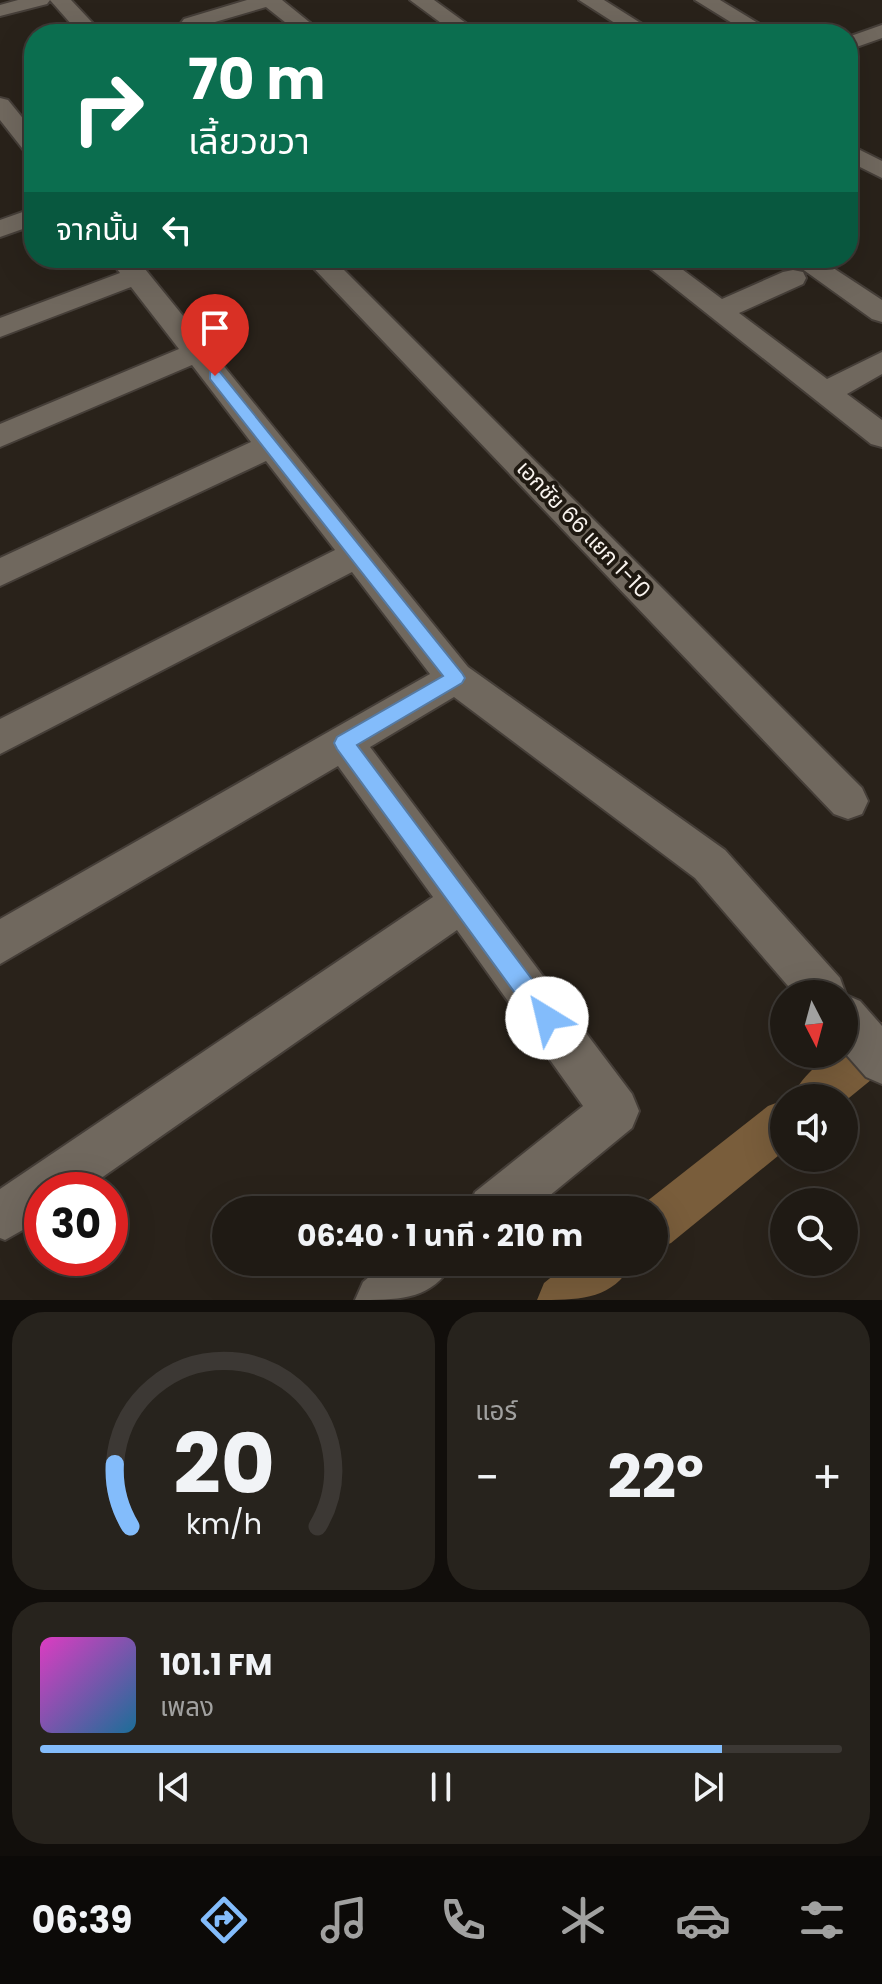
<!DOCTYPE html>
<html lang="th">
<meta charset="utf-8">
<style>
body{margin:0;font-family:Poppins,"Noto Sans Thai",sans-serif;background:#27231d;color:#f1f3f6;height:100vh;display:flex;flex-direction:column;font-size:30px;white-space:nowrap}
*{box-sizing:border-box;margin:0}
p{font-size:26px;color:#a1a1a0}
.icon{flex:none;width:44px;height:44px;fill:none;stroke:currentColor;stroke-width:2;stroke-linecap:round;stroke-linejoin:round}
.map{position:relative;height:1300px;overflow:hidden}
.side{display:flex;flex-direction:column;gap:12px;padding:12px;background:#110e0b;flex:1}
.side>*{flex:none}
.hud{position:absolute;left:24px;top:24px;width:834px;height:244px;border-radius:32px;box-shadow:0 8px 32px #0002,0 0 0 2px #3c3834;background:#0b6e4f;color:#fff;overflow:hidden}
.needle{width:52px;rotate:174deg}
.tools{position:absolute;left:770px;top:980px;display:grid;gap:16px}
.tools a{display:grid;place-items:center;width:88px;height:88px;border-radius:50%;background:#1f1a14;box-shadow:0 8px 32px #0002,0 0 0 2px #3c3834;font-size:40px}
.speed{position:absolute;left:24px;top:1172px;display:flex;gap:16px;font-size:40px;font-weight:700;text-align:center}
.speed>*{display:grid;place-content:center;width:104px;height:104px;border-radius:50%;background:#1f1a14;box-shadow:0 8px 32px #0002,0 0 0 2px #3c3834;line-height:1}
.speed .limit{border:12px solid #d22;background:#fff;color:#111}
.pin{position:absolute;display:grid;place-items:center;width:68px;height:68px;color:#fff;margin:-82px -34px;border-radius:50% 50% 50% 0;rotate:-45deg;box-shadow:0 0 8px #0007}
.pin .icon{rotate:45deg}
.me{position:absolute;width:88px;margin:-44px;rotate:324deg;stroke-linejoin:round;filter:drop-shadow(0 0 6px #0008)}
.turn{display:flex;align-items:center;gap:28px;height:168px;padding:0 32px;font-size:36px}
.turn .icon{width:104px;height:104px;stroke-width:2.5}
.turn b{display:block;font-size:56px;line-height:68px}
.then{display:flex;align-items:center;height:76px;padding:0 32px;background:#0003;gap:16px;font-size:30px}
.big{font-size:60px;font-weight:700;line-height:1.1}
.side .widget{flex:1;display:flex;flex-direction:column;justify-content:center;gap:12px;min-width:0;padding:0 28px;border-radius:32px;background:#27231d}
.side .dial{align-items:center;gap:0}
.dial svg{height:208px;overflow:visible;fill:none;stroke:#3c3834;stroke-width:7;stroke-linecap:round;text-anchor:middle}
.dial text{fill:#f1f3f6;stroke:none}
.song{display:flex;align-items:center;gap:24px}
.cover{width:96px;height:96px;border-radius:12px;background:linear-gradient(135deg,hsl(310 70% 55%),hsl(200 70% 35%))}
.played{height:8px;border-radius:4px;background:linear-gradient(90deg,#83bcfb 85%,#3c3834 85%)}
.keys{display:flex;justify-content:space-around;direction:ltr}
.heat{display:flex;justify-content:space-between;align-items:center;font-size:44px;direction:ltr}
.side .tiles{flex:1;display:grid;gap:12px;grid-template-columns:1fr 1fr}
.widget:last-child{grid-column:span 2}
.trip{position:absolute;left:212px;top:1196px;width:456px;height:80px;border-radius:40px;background:#1f1a14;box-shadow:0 8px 32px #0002,0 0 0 2px #3c3834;font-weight:700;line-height:80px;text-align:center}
.dock{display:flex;height:128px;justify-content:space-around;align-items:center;background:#0c0a08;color:#a1a1a0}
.dock .icon{width:56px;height:56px}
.dock .active{color:#83bcfb}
.dock b{font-size:36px;color:#f1f3f6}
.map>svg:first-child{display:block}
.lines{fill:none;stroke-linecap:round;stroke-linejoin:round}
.canal{fill:#795d3b;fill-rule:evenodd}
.minor-casing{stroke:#453e38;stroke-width:4}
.minor{fill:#70685e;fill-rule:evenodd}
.route{fill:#83bcfb;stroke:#557aa3;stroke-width:2}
.labels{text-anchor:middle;stroke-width:8;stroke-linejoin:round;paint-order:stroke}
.street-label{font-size:22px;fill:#f8f3ee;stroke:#1f1911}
</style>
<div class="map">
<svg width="882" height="1300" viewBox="0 0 882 1300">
<rect width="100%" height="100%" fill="#29221a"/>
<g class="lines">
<!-- canal -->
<path class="canal" d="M 882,1022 L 882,1071 L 844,1102 L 844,1098 L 792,1098 C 799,1080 823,1054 844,1054 L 844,1047 L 867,1029 Z
M 784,1100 L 784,1151 L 671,1243 L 654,1250 L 654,1210 L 637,1209 L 768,1106 Z
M 570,1262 L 633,1262 C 613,1300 580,1300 537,1300 L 544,1283 Z"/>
<!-- minor casing -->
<g class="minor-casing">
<path id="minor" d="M 18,0 L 71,0 L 103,34 L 80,34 L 50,0 L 47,4 L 0,16 L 0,5 Z
M 247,0 L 282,0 L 324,34 L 300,34 L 266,7 L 191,29 L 181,23 L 184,19 Z
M 410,0 L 434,0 L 481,34 L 456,34 Z
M 579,0 L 604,0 L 658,34 L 632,34 Z
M 695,0 L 720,0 L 776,34 L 750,34 Z
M 882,25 L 882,38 L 848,50 L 848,37 Z
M 0,98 L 8,100 L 34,132 L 34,155 L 26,153 L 0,120 Z
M 848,144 L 882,161 L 882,178 L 848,161 Z
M 34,208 L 34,225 L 0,237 L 0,220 Z
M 109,258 L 136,258 L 468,667 L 725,850 L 840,978 L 846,995 L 860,1001 L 882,1026 L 882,1084 L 866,1077 L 844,1052 L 844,994 L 795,994 L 695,878 L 454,697 L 370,747 L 632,1094 L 639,1111 L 632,1128 L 532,1210 L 468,1210 L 475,1192 L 583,1106 L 457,930 L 84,1190 L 42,1190 L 42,1219 L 5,1240 L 0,1238 L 0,1189 L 433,897 L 338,766 L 0,964 L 0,919 L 430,674 L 352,572 L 0,754 L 0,719 L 335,550 L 266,461 L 0,586 L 0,558 L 251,442 L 192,365 L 0,447 L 0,424 L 179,349 L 131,287 L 0,337 L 0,318 L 120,273 Z
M 304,258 L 332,258 L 862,788 L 868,801 L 862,814 L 848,819 L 834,814 Z
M 637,258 L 667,258 L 722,299 L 783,272 L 793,270 L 803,272 L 806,278 L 803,284 L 739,313 L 827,379 L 882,352 L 882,374 L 847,394 L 882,420 L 882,447 L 871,444 Z
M 787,258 L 818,258 L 882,300 L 882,322 L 872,319 Z
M 387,1262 L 453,1262 C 433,1300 400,1300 355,1300 L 363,1282 Z"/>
</g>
<!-- minor -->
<use href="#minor" class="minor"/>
</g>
<!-- route -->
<path class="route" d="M 215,371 L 220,372 L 462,673 L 465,678 L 462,683 L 357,745 L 555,1010 L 558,1018 L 555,1026 L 547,1029 L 539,1026 L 337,749 L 334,743 L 337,737 L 443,676 L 210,379 L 210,372 Z"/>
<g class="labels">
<!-- street labels -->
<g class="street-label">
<text transform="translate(584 529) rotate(46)" y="8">เอกชัย 66 แยก 1-10</text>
</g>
</g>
</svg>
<div class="tools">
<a><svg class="needle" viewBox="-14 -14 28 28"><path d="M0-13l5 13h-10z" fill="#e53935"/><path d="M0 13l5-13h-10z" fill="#a1a1a0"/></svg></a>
<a><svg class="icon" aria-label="sound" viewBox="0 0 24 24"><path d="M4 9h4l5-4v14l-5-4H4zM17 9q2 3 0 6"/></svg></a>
<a><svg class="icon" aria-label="search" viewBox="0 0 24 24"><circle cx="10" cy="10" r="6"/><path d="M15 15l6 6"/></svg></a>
</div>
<div class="speed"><div class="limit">30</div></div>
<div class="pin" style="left:215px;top:376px;background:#d93025"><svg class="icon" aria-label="arrive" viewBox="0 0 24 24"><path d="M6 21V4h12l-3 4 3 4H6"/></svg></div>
<svg class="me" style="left:547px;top:1018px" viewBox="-20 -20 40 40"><circle r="19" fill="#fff"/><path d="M0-13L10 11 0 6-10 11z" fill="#83bcfb"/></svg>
<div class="trip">06:40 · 1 นาที · 210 m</div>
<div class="hud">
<div class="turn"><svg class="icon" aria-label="right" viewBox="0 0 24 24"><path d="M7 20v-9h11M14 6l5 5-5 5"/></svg><div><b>70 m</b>เลี้ยวขวา</div></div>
<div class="then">จากนั้น<svg class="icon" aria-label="left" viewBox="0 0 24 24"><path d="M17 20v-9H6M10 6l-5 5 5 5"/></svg></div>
</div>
</div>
<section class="side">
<div class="tiles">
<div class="widget dial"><svg viewBox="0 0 100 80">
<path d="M14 69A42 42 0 1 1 86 69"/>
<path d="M14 69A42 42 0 0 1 8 45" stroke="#83bcfb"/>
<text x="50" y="56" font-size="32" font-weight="700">20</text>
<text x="50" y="72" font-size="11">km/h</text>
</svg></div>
<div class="widget"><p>แอร์</p>
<div class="heat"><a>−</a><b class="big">22°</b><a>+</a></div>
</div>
<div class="widget">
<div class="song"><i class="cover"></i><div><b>101.1 FM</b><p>เพลง</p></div></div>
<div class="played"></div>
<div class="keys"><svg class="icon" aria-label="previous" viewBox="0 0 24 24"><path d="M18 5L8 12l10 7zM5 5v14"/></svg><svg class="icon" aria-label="pause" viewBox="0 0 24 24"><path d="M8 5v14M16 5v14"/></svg><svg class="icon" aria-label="next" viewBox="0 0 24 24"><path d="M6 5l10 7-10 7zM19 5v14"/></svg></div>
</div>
</div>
</section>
<nav class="dock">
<b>06:39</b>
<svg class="icon active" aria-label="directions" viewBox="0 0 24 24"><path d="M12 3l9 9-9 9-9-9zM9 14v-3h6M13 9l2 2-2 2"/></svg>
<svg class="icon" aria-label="music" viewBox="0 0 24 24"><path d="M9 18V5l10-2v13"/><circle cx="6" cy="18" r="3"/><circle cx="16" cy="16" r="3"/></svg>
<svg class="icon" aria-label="phone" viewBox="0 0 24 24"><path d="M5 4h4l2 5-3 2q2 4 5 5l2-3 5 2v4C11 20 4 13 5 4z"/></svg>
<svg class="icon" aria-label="climate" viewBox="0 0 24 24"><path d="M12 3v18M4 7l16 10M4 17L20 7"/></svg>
<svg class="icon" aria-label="car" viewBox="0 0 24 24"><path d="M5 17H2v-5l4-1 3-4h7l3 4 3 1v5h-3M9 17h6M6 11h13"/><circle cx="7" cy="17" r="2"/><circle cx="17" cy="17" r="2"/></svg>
<svg class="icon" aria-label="filters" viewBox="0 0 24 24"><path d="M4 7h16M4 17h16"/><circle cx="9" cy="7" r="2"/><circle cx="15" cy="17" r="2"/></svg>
</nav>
